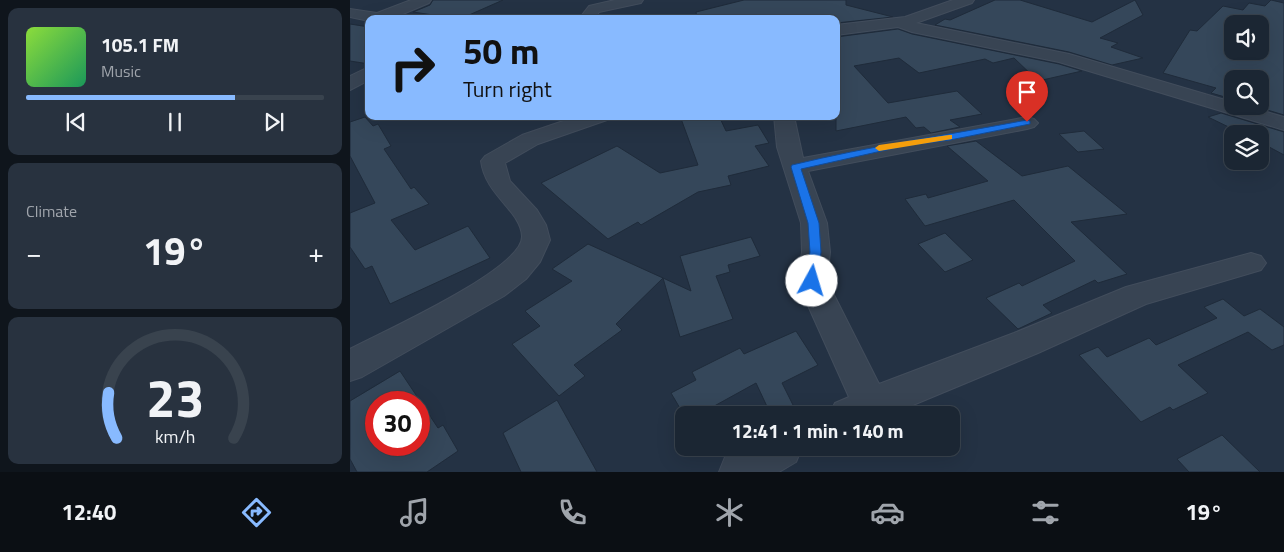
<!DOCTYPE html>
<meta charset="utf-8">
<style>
body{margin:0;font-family:"Titillium Web",sans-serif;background:#28323f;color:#f1f3f6;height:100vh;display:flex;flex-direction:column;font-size:19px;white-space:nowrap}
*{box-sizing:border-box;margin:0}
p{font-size:16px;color:#a0a5ac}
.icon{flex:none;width:28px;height:28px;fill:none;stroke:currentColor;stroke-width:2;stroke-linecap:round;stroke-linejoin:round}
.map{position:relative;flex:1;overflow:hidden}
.drawer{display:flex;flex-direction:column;gap:8px;padding:8px;background:#0f151c;width:350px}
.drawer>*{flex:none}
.hud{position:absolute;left:15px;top:15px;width:475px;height:105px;border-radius:10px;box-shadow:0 5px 20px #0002,0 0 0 1px #39434e;background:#88baff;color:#111;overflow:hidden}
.tools{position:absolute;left:874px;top:15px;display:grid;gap:10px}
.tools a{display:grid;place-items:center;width:45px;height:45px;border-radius:10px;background:#1b2633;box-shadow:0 5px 20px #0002,0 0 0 1px #39434e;font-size:25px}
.speed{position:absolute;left:15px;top:391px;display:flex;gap:10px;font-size:25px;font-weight:700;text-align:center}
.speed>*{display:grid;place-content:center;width:65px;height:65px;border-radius:50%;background:#1b2633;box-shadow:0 5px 20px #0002,0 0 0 1px #39434e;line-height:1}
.speed .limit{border:8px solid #d22;background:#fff;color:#111}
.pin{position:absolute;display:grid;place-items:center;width:42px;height:42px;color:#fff;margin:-51px -21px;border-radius:50% 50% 50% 0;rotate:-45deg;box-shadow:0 0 5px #0007}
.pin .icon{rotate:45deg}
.me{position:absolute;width:55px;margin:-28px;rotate:6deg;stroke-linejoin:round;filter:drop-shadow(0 0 4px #0008)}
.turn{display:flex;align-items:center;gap:18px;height:105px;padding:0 15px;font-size:22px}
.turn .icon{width:65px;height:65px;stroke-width:2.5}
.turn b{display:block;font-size:35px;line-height:42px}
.big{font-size:38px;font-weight:700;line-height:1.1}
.drawer .tile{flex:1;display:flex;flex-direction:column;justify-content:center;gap:8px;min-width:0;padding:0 18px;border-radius:10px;background:#28323f}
.drawer .dial{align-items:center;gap:0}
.dial svg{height:130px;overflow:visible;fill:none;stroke:#39434e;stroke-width:7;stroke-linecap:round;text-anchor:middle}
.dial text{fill:#f1f3f6;stroke:none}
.song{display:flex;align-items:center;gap:15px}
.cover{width:60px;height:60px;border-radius:8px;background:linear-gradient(135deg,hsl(90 70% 55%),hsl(150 70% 35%))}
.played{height:5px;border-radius:2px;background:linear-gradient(90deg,#88baff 70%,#39434e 70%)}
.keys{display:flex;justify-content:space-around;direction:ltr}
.heat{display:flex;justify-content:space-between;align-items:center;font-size:28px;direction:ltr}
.trip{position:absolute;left:325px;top:406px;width:285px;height:50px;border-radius:10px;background:#1b2633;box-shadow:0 5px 20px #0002,0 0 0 1px #39434e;font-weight:700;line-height:50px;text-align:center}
.tabs{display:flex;height:80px;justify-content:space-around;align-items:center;background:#0b0f14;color:#a0a5ac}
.tabs .icon{width:35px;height:35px}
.tabs .selected{color:#88baff}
.tabs b{font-size:22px;color:#f1f3f6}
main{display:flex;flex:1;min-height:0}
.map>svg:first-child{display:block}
.building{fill:#35475a;stroke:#1f2b3a;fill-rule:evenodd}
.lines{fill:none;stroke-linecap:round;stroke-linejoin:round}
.street-casing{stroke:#424d5c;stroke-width:2}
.street{fill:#384453;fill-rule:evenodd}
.route{fill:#1a73e8;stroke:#114b97}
.slow{fill:#f59e0b}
</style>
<main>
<section class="drawer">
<div class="tile">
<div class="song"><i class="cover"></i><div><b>105.1 FM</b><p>Music</p></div></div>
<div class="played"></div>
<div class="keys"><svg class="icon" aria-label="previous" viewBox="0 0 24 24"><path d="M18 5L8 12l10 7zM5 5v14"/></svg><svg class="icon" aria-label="pause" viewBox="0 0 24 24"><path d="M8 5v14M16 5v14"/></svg><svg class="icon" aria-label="next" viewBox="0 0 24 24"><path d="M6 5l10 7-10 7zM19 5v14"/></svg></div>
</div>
<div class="tile"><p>Climate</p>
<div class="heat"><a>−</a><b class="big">19°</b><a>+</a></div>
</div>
<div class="tile dial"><svg viewBox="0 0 100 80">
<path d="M14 69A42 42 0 1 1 86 69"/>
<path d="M14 69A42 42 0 0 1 9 41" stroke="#88baff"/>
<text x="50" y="56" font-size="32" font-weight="700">23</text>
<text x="50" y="72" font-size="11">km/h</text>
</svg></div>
</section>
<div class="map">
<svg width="934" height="472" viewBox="0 0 934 472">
<rect width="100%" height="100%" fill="#243244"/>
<!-- building -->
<path class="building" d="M 83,0 L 153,0 L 110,19 L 63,12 L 80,5 Z
M 394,0 L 496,0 L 496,5 L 543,17 L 486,23 L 486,19 L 347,19 L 346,12 Z
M 645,0 L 670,0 L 742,22 L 785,0 L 793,15 L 750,38 L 768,43 L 761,47 L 793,58 L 762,65 L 719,52 L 585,25 L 595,19 L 600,20 Z
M 921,0 L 934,3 L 934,115 L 904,106 L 910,106 L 910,79 L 882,79 L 882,99 L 861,93 L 866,88 L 813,73 L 840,30 L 847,31 L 873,6 L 893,10 L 899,3 L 915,6 ZM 882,24 L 910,24 L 910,51 L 882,51 Z
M 0,24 L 19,27 L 19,64 L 0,61 Z
M 548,29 L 562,34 L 709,64 L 732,71 L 688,81 L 664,58 L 643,63 L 635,59 L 569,73 L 549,58 L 504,66 L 538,103 L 607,91 L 632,114 L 600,120 L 610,127 L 581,133 L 574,127 L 566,128 L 556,117 L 486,131 L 486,37 Z
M 871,113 L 934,132 L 934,155 L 910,142 L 910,134 L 893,134 L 858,117 Z
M 330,116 L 369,116 L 376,131 L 408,125 L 419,143 L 405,146 L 419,166 L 378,176 L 381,185 L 348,192 L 291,225 L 288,222 L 258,239 L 191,183 L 267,146 L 310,173 L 348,165 Z
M 15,117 L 23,126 L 28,124 L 41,146 L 34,149 L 61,189 L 64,187 L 79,204 L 41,220 L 65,250 L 118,226 L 140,258 L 40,304 L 22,266 L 15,269 L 0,247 L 0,213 L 25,203 L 0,156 L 0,122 Z
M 734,131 L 754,149 L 728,152 L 709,134 Z
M 626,141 L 672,176 L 718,166 L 777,214 L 721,222 L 777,274 L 748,283 L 745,280 L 693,305 L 702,313 L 668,329 L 636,298 L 669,283 L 672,286 L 725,261 L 664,200 L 575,226 L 555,199 L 576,194 L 578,198 L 638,181 L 597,146 Z
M 595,233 L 623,260 L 595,272 L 568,244 Z
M 401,237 L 410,256 L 378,265 L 380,272 L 366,276 L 383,319 L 330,337 L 313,278 L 341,291 L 330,256 Z
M 238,244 L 313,278 L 266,324 L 272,330 L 224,365 L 235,376 L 209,396 L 162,344 L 190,326 L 175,311 L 222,281 L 202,269 Z
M 873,299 L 894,316 L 910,309 L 934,327 L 934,345 L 922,350 L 898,332 L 828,365 L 858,393 L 823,410 L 820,407 L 791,422 L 729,355 L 748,347 L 757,357 L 799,338 L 806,345 L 867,318 L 854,307 Z
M 446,331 L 468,365 L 432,383 L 444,407 L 428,415 L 421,415 L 406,383 L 348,415 L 334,415 L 321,393 L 346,380 L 342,372 L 390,348 L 394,354 Z
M 50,371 L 88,428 L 93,425 L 108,451 L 77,472 L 7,472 L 0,459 L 0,401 ZM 26,402 L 69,402 L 69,445 L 26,445 Z
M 207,400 L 247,472 L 171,472 L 153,433 Z
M 872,435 L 910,472 L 839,472 L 827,459 Z"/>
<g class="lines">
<!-- street casing -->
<g class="street-casing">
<path id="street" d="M 61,0 L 81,0 L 79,3 L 41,19 L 19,19 L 19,21 L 0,17 L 0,9 L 27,13 Z
M 265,0 L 293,0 L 291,3 L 249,12 L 247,15 L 247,19 L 232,19 L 232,15 L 239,6 Z
M 603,0 L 624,0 L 622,3 L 566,23 L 719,54 L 882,102 L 882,106 L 896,106 L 934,117 L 934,130 L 709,62 L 562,32 L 548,27 L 486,35 L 486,25 L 555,17 Z
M 19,67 L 19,80 L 0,90 L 0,76 Z
M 228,116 L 260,116 L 257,120 L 188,144 L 155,163 L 160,181 L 187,210 L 196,225 L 200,240 L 190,262 L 176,279 L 154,296 L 12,377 L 0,381 L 0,349 C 30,333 174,269 172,236 C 171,211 135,195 131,161 L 135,156 L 172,135 Z
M 424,116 L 444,116 L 453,158 L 677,117 L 684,119 L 688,123 L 684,127 L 677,129 L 458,171 L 477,223 L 480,252 L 477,281 L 529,384 L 664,333 L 776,287 L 901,253 L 911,256 L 916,263 L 911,270 L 796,304 L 688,353 L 539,415 L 479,415 L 485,403 L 499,397 L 447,281 L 452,252 L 451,223 L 427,147 Z
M 394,448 L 452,448 L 446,462 L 429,472 L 369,472 L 375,457 Z"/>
</g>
<!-- street -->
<use href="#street" class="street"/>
</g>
<!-- route -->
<path class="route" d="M 677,120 L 680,121 L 680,124 L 600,140 L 554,146 L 451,169 L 469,223 L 471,252 L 468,281 L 466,285 L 457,285 L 455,281 L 460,252 L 458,223 L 441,167 L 442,165 C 520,146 598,135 677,120 Z"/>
<!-- slow -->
<path class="slow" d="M 599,135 L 602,135 L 602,139 L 529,151 L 525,148 L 529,145 Z"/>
</svg>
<div class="tools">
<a><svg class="icon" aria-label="sound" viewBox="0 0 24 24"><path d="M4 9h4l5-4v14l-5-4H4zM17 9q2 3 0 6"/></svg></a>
<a><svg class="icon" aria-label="search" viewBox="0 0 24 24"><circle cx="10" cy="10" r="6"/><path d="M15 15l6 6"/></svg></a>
<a><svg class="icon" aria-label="layers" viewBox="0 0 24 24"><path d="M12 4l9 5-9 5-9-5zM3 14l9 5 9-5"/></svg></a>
</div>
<div class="speed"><div class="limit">30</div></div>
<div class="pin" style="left:677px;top:122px;background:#d93025"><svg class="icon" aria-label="arrive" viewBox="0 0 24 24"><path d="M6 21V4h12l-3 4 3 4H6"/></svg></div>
<svg class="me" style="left:462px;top:281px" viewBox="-20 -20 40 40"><circle r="19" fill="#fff"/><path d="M0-13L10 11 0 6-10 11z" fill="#1a73e8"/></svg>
<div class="trip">12:41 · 1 min · 140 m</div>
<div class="hud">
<div class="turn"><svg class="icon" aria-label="right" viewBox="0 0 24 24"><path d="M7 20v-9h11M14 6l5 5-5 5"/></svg><div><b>50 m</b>Turn right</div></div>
</div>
</div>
</main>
<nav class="tabs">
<b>12:40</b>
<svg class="icon selected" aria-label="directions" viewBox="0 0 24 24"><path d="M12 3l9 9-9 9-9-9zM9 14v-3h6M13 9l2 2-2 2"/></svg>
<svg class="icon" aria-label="music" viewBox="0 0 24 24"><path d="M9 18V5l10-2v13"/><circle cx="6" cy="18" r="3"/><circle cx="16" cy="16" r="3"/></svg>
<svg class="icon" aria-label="phone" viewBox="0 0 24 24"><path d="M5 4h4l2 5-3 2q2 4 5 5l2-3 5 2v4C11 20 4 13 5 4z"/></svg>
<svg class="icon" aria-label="climate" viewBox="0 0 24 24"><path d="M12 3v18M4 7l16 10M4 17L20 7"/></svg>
<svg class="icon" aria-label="car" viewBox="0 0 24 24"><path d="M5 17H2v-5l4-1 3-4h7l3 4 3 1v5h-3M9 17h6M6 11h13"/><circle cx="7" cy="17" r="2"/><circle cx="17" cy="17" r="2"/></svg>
<svg class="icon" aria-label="filters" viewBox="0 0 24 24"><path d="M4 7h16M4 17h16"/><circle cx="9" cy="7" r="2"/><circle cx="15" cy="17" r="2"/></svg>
<b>19°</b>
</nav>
